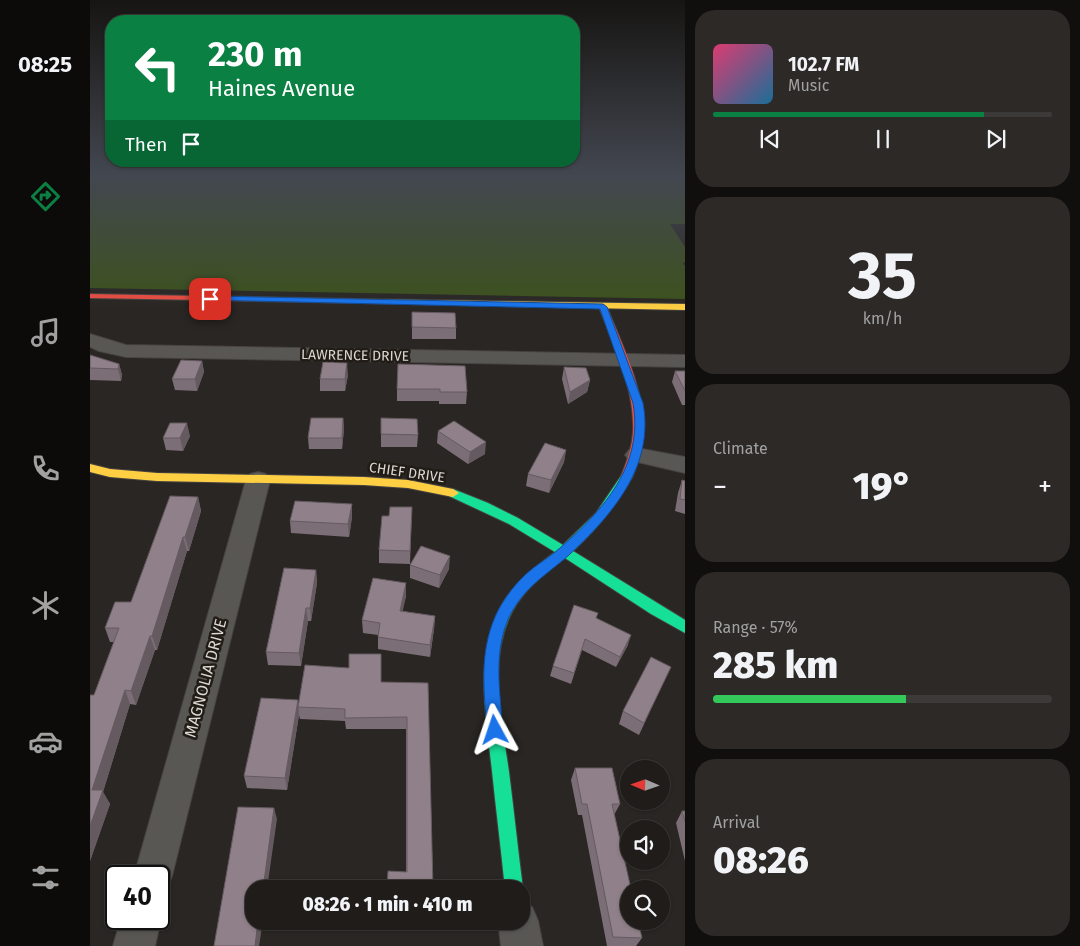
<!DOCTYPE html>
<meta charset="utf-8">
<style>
body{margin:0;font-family:"Fira Sans",sans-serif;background:#2c2927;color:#f1f3f6;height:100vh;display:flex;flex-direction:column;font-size:19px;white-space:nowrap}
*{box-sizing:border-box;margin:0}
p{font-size:16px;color:#a1a1a2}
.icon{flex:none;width:28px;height:28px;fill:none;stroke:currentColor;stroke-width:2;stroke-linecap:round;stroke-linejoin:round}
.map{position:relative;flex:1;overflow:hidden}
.drawer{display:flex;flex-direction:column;gap:10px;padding:10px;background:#110f0e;width:395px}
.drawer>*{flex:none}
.guide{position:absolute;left:15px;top:15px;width:475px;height:152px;border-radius:20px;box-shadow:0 1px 4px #0004,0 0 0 1px #3c3a39;background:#0b8043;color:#fff;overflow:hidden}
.needle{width:32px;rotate:272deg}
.tools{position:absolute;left:530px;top:760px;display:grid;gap:10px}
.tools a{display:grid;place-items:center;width:50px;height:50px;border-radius:50%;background:#1f1c1a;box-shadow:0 1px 4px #0004,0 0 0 1px #3c3a39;font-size:25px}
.speed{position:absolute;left:15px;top:865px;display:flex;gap:10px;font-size:25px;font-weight:700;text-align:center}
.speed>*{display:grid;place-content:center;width:65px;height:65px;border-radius:50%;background:#1f1c1a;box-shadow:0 1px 4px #0004,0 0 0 1px #3c3a39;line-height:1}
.speed .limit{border:2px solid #111;border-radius:8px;background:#fff;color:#111}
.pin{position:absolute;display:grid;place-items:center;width:42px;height:42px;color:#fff;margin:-21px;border-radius:10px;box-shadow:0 2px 8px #0006}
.me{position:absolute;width:55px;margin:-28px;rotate:355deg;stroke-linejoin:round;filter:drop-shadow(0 0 4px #0008)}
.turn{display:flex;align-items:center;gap:18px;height:105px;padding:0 20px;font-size:22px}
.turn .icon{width:65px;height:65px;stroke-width:2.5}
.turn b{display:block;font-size:35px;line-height:42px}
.then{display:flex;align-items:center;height:48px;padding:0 20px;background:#0003;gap:10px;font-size:19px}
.big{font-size:38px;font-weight:800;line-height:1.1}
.drawer .card{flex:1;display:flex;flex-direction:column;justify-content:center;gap:8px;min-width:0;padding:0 18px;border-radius:20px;background:#2c2927}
.drawer .dial{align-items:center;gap:0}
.dial b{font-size:65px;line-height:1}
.song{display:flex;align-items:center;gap:15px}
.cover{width:60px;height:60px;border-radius:8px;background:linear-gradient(135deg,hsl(340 70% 55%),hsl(200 70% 35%))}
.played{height:5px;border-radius:2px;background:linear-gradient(90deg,#0b8043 80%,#3c3a39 80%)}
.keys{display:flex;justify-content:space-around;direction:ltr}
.heat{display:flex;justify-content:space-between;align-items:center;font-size:28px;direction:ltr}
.charge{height:8px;border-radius:4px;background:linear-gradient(90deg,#34c759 57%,#3c3a39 0)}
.trip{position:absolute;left:155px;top:880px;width:285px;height:50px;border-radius:20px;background:#1f1c1a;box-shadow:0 1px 4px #0004,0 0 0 1px #3c3a39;font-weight:800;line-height:50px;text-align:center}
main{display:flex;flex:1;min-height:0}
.dock{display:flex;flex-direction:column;width:90px;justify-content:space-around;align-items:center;background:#0c0b0a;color:#a1a1a2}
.dock .icon{width:35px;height:35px}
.dock .selected{color:#0b8043}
.dock b{font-size:22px;color:#f1f3f6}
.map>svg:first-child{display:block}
.green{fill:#3c521c}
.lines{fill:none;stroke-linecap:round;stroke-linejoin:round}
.street-casing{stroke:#464341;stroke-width:2}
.fast-casing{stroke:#464341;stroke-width:2}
.slow-casing{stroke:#464341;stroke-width:2}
.jam-casing{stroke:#464341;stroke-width:2}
.street{fill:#595754;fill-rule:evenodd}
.fast{fill:#16e098;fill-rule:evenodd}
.slow{fill:#ffcf43;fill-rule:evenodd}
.jam{fill:#f24e42;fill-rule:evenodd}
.wall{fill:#7c6e76}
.shaded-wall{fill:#655a60}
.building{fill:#908089;stroke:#655a60}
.route{fill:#1a73e8;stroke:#114b97}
.labels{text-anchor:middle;stroke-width:5;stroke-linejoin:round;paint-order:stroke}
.street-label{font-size:14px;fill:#ddd9d5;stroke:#221c17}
.near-street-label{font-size:16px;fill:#ddd9d5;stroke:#221c17}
</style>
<main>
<nav class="dock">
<b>08:25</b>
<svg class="icon selected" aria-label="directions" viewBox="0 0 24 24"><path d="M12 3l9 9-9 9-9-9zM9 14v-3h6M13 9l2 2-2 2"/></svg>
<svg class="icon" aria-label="music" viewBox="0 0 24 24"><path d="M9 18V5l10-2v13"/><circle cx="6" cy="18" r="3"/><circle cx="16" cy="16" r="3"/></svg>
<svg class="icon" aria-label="phone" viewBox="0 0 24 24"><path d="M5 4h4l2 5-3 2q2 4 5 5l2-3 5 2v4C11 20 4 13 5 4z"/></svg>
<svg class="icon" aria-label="climate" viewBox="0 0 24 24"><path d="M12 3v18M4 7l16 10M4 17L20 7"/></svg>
<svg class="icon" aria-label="car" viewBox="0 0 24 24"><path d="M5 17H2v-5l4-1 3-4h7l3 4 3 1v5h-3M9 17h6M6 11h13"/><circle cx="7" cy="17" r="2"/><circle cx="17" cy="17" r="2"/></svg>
<svg class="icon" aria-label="filters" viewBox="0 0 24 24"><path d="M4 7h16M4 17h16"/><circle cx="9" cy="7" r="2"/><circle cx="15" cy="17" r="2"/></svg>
</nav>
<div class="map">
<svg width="595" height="946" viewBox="0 0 595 946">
<rect width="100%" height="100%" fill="#292623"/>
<!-- green -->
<path class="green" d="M 0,177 L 595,177 L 595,224 L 580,224 L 595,247 L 595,262 L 593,263 L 595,266 L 595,299 L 0,288 Z"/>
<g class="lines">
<!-- street casing -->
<g class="street-casing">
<path id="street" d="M 0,334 L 36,345 L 595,355 L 595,367 L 36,357 L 9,351 L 0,347 Z
M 547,448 L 595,457 L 595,473 L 539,460 L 535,455 L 539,450 Z
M 168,472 L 176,474 L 180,480 L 82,876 L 77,890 L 69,893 L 69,876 L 44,876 L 156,480 L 160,474 Z
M 431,902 L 442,907 L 448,921 L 453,946 L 411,946 L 408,921 L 431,921 Z
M 69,913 L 71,919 L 65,946 L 23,946 L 31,919 L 69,919 Z"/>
</g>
<!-- fast casing -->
<g class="fast-casing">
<path id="fast" d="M 537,472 L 543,476 C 527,504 507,529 483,551 L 595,620 L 595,633 L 561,614 L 475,558 C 455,573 434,589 422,612 C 397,660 412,721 419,772 C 424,811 428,850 433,889 L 431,894 L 431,889 L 415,889 C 411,849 406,810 402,771 C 396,717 384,656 411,606 C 424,583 445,567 465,552 L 419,524 L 359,496 L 357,493 L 363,489 L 398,503 L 428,518 L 473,545 L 506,513 L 533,473 Z"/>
</g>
<!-- slow casing -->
<g class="slow-casing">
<path id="slow" d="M 265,299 L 595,304 L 595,310 L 268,303 L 265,303 Z
M 0,464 L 20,469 L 67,473 L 274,477 L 318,480 L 363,489 L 369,493 L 363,497 L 318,488 L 274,485 L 67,481 L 20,477 L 0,472 Z"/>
</g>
<!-- jam casing -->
<g class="jam-casing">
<path id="jam" d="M 0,294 L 268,299 L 272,301 L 268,303 L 0,298 Z
M 513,304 L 517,307 C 537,357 566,411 547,465 C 544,471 544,478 537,480 L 531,476 C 537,462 542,447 543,432 C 545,388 524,347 509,307 Z"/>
</g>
<!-- street -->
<use href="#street" class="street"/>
<!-- fast -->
<use href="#fast" class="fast"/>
<!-- slow -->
<use href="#slow" class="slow"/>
<!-- jam -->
<use href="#jam" class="jam"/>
</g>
<!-- wall -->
<path class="wall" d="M 322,312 L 366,328 L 366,339 L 322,339 Z
M 0,355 L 29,364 L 32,375 L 31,381 L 0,380 Z
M 112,361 L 114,372 L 107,391 L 85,390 L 82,379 Z
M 375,366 L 377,392 L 376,404 L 349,404 L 349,401 L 307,401 L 307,389 Z
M 474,367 L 500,380 L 497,392 L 478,404 L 472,379 Z
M 585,371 L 595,371 L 595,405 L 592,405 L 582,382 Z
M 258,375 L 255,391 L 230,391 L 230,379 Z
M 253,418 L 254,429 L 252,449 L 219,449 L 218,438 Z
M 348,431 L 395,454 L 378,464 L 347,443 Z
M 291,434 L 328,435 L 327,447 L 291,447 Z
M 100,436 L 93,451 L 76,450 L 73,438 Z
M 476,450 L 474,462 L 459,493 L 436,486 L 438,474 Z
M 592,480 L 595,481 L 595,514 L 585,511 L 588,493 Z
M 108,497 L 111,511 L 99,551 L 97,551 L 67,650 L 65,650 L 46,705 L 40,704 L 13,792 L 20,804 L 0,861 L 4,695 L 24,642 L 20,642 L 15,628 L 41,602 Z
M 262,504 L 262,517 L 259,537 L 201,533 L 200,521 Z
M 322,507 L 320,564 L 289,563 L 289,550 L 299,516 Z
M 320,565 L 359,569 L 349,588 L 320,578 Z
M 226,570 L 227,583 L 221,621 L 218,621 L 211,666 L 178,665 L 176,652 Z
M 316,583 L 316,596 L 312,611 L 345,616 L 344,629 L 340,657 L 288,649 L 288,635 L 273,633 L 272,620 Z
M 507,618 L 538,645 L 526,667 L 492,650 L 481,684 L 460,676 L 463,666 Z
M 575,679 L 549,735 L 529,724 L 533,711 Z
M 291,682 L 338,683 L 343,889 L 316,872 L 316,729 L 256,729 L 255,721 L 210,719 L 209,715 L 197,790 L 157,788 L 154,776 L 209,704 Z
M 485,768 L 530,804 L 524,815 L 552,938 L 546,946 L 517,946 L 492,815 L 488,815 L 481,780 Z
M 592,811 L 595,811 L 595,861 L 586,823 Z
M 299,921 L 344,921 L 343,931 L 316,931 L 316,922 Z"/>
<!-- shaded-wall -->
<path class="shaded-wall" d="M 112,361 L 114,372 L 107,391 L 105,379 Z
M 257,363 L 258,375 L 255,391 L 255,379 Z
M 29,364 L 32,375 L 31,381 L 28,369 Z
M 500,380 L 497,392 L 478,404 L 480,392 Z
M 253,418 L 254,429 L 252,449 L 252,438 Z
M 97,423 L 100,436 L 93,451 L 90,438 Z
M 396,442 L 395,454 L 378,464 L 380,452 Z
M 476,450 L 474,462 L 459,493 L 461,480 Z
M 108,497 L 111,511 L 99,551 L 95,537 Z
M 262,504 L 262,517 L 259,537 L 258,524 Z
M 93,537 L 97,551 L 67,650 L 62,636 Z
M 360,556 L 359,569 L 349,588 L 350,575 Z
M 226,570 L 227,583 L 221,621 L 220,608 Z
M 316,583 L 316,596 L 310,624 L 310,611 Z
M 216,608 L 218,621 L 211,666 L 209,653 Z
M 345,616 L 344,629 L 340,657 L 340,645 Z
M 541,635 L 538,645 L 526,667 L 530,657 Z
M 60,636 L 65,650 L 46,705 L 41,691 Z
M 35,690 L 40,704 L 13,792 L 20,804 L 0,861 L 0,826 L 2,790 Z
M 208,700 L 209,715 L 197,790 L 195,778 Z
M 184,808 L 187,819 L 177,889 L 173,889 Z
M 168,921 L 173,921 L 169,946 L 165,946 Z"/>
<!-- building -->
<path class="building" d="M 322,312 L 365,313 L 366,328 L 322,327 Z
M 0,355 L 29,364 L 28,369 L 0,368 Z
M 91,360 L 112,361 L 105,379 L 82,379 Z
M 233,362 L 257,363 L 255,379 L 230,379 Z
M 308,364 L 375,366 L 377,392 L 350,392 L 350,389 L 307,389 Z
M 474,367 L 496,368 L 500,380 L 480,392 Z
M 585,371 L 595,371 L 595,391 Z
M 221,418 L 253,418 L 252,438 L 218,438 Z
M 291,418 L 327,419 L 328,435 L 291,434 Z
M 364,421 L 396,442 L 380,452 L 348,431 Z
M 80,423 L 97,423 L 90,438 L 73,438 Z
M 455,443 L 476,450 L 461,480 L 438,474 Z
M 592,480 L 595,481 L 595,500 L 590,499 Z
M 80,496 L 108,497 L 95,537 L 93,537 L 62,636 L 60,636 L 41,691 L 35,690 L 2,790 L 13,790 L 0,826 L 0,695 L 4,695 L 29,628 L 15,628 L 25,602 L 41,602 Z
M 205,501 L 262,504 L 258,524 L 200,521 Z
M 300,507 L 322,507 L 320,551 L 289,550 L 292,516 L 299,516 Z
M 331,546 L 360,556 L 350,575 L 320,565 Z
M 194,568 L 226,570 L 220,608 L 216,608 L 209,653 L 176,652 Z
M 283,578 L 316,583 L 310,611 L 345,616 L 340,645 L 288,637 L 290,623 L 272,620 Z
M 484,605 L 508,613 L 506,618 L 541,635 L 530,657 L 495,639 L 484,673 L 463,666 Z
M 259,654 L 291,654 L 291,682 L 338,683 L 343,889 L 297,889 L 298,871 L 317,872 L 317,717 L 255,718 L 255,709 L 208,707 L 215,665 L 259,668 Z
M 561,657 L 581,667 L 554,723 L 533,711 Z
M 171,698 L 208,700 L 195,778 L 154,776 Z
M 485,768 L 522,768 L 530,804 L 522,804 L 541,889 L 539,889 L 539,921 L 548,921 L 552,938 L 523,937 L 497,804 L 492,804 Z
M 148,807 L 184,808 L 173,889 L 164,889 L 164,921 L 168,921 L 165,946 L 124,946 Z
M 592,811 L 595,811 L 595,822 Z"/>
<!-- sky -->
<linearGradient id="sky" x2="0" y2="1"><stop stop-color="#171513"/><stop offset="0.57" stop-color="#434750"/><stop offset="1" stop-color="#434750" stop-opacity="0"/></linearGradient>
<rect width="595" height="309" fill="url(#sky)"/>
<!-- route -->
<path class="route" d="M 120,296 L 513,304 L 517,307 L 553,403 C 565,466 522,515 479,555 C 455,576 434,587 419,617 C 403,653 410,692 413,730 L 411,735 L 405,737 L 399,735 L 397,730 C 394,691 389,654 405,617 C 413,599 427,581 442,569 C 451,562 461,556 470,548 C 513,510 554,466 543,403 L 510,309 L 117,300 L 115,299 Z"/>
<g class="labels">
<!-- street labels -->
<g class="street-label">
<text transform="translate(265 355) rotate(1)" y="5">LAWRENCE DRIVE</text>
<text transform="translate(317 472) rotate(8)" y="5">CHIEF DRIVE</text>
</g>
<!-- near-street labels -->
<g class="near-street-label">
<text transform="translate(115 678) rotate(-75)" y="6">MAGNOLIA DRIVE</text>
</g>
</g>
</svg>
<div class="tools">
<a><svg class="needle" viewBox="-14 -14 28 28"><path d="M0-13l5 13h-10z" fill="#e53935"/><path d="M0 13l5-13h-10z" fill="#a1a1a2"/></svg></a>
<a><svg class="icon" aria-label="sound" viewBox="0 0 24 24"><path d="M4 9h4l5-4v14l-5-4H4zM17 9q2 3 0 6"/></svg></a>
<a><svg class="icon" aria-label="search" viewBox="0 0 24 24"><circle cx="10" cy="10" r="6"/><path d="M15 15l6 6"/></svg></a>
</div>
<div class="speed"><div class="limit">40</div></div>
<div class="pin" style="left:120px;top:299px;background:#d93025"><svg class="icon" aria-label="arrive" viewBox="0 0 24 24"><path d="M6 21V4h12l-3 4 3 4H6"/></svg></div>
<svg class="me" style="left:405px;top:730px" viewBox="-20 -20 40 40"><path d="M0-17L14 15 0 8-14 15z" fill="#1a73e8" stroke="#fff" stroke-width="4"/></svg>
<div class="trip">08:26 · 1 min · 410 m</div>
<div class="guide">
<div class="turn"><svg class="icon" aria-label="left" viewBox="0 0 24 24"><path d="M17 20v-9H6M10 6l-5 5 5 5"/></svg><div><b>230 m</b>Haines Avenue</div></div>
<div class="then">Then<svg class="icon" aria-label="arrive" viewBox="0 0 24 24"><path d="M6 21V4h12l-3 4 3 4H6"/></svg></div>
</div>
</div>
<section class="drawer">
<div class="card">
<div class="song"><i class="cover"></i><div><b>102.7 FM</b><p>Music</p></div></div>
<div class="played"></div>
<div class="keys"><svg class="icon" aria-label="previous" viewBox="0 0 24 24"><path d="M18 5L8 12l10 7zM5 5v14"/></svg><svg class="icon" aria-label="pause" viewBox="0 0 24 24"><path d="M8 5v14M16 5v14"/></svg><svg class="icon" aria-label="next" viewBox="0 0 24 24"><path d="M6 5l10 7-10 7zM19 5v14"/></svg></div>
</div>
<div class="card dial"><b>35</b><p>km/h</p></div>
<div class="card"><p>Climate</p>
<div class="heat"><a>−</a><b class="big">19°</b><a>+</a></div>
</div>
<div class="card"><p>Range · 57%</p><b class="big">285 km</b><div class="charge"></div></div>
<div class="card"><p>Arrival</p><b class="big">08:26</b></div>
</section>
</main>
